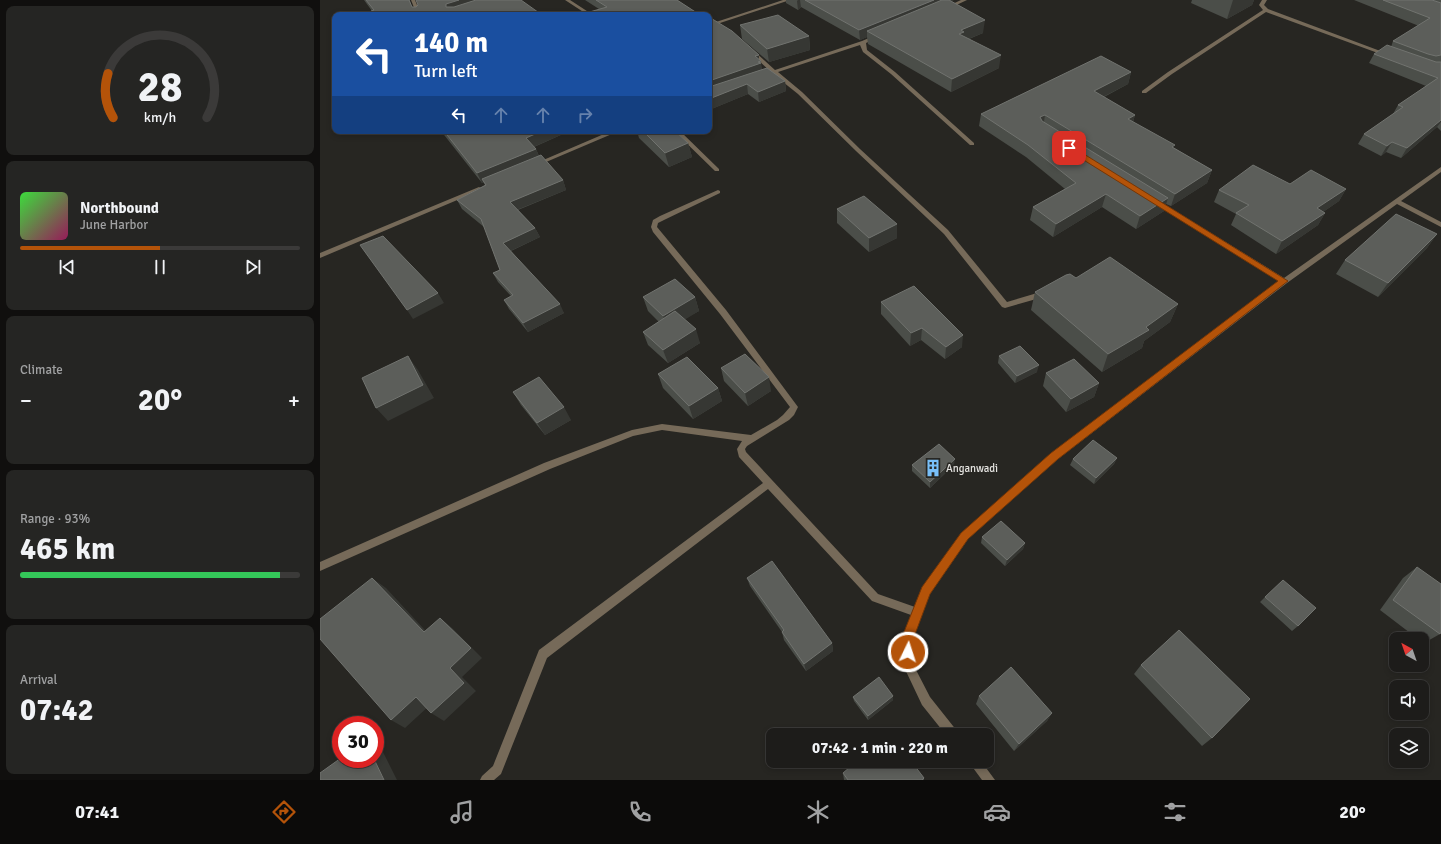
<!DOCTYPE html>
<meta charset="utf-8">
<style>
body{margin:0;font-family:Signika,sans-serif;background:#252523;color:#f1f3f6;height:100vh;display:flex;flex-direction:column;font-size:15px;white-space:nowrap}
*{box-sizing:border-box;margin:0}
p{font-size:13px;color:#a0a1a2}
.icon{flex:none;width:22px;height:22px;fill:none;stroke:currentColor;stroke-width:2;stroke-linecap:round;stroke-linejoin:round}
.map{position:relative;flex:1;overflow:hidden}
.drawer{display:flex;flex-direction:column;gap:6px;padding:6px;background:#100f0e;width:320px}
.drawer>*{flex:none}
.hud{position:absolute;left:12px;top:12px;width:380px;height:122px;border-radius:8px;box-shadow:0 2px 6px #0003,0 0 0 1px #3b3a39;background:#1a4fa0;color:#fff;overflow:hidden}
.needle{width:26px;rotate:320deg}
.controls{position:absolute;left:1069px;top:632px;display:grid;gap:8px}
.controls a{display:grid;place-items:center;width:40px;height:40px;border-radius:8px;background:#1d1c1a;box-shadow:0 2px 6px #0003,0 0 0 1px #3b3a39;font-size:20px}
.speed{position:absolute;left:12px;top:716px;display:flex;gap:8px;font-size:20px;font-weight:700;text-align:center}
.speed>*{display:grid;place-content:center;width:52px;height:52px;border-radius:50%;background:#1d1c1a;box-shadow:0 2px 6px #0003,0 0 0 1px #3b3a39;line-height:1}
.speed .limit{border:6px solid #d22;background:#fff;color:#111}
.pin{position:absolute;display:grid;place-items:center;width:34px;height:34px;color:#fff;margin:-17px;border-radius:8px;box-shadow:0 2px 6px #0006}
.me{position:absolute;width:44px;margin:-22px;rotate:4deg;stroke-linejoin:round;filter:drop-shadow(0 0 3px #0008)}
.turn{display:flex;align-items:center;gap:14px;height:84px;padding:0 16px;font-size:18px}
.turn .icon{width:52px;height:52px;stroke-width:2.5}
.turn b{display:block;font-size:28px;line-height:34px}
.lanes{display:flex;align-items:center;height:38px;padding:0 16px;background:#0003;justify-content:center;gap:20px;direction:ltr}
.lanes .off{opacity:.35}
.big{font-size:30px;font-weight:800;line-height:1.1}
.drawer .card{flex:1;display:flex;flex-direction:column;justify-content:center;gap:6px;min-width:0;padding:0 14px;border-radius:8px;background:#252523}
.drawer .dial{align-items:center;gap:0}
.dial svg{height:104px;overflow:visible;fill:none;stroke:#3b3a39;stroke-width:7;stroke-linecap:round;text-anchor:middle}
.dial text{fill:#f1f3f6;stroke:none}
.song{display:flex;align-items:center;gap:12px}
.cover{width:48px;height:48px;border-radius:6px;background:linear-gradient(135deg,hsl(120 70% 55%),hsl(330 70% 35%))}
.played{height:4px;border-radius:2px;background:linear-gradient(90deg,#b45309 50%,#3b3a39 50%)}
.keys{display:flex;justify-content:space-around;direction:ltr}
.heat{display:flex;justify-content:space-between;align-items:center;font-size:22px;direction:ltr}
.charge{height:6px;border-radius:3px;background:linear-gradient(90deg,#34c759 93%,#3b3a39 0)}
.trip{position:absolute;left:446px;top:728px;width:228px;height:40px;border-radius:8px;background:#1d1c1a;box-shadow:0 2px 6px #0003,0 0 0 1px #3b3a39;font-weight:800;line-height:40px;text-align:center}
.tabs{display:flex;height:64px;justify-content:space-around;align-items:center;background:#0c0b0a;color:#a0a1a2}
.tabs .icon{width:28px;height:28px}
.tabs .current{color:#b45309}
.tabs b{font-size:18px;color:#f1f3f6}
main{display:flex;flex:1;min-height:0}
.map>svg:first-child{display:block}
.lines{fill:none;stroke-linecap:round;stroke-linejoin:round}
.street{fill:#766a59;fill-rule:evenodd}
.wall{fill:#4b4e49}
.shaded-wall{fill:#363733}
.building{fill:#5c5e5a;stroke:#71736f}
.route{fill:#b45309;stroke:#753606}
.labels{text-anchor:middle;stroke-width:3;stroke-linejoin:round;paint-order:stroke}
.poi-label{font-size:11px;fill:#e4e3e0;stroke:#272622;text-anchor:start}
</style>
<main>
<section class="drawer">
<div class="card dial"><svg viewBox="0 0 100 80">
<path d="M14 69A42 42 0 1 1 86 69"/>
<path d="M14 69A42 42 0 0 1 10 35" stroke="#b45309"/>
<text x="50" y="56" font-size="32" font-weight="700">28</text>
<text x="50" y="72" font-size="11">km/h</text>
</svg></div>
<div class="card">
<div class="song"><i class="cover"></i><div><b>Northbound</b><p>June Harbor</p></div></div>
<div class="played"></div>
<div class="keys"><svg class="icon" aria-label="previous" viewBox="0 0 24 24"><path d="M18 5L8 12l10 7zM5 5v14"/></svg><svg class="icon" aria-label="pause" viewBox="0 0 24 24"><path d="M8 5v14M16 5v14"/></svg><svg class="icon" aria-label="next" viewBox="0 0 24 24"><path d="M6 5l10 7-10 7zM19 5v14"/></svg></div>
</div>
<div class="card"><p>Climate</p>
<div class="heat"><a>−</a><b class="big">20°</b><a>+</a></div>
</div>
<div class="card"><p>Range · 93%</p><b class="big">465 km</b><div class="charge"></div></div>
<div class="card"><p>Arrival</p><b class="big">07:42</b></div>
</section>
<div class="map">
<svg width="1121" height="780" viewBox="0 0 1121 780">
<rect width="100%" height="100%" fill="#272622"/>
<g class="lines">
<!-- street -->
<path class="street" d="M 91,0 L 95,0 L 101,15 L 97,15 Z
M 245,0 L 250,0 L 273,15 L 268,15 Z
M 463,0 L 470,0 L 400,23 L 396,22 Z
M 641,0 L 647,0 L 628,9 L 624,8 Z
M 942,0 L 947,0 L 944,5 L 948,9 L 1071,55 L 1066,56 L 946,12 L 852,74 L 826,93 L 822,93 L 822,91 L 848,72 L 943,10 L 939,5 Z
M 556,35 L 561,36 L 546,43 L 547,50 L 575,72 L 654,143 L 654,145 L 650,145 L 571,74 L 543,52 L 540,45 L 458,72 L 482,92 L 540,149 L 628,230 L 687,302 L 724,291 L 727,292 L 728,294 L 727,296 L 685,308 L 682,307 L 624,234 L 536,151 L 478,94 L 453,74 L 449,74 L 448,73 L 450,71 L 429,52 L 434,51 L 455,70 L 542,41 Z
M 291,131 L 299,131 L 219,165 L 217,166 L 214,164 Z
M 354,131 L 360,131 L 399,169 L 399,171 L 395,171 Z
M 1121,167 L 1121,172 L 1081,201 L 1121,222 L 1121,227 L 1077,204 L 967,283 L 738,459 L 648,539 L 610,594 L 593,637 L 594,666 L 610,697 L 637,731 L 638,735 L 626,735 L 602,705 L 584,667 L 583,637 L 591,615 L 552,601 L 448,489 L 227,658 L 181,774 L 174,780 L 160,780 L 162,776 L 173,766 L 219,650 L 443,483 L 419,457 L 417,449 L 422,441 L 342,430 L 313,436 L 230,469 L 0,571 L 0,562 L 224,463 L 312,430 L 342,424 L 431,435 L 457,420 L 463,415 L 470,407 L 400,314 L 333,232 L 331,227 L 333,220 L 340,216 L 398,190 L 400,191 L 400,193 L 344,220 L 338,223 L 337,227 L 406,310 L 478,407 L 474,415 L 469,420 L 427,446 L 425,449 L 426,452 L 558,594 L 595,607 L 603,588 L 642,533 L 732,453 L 959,281 L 835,203 L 835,201 L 839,201 L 964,278 Z
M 159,187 L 161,188 L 161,190 L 0,258 L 0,253 Z
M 648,761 L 661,761 L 675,780 L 662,780 Z"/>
</g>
<!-- wall -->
<path class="wall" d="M 44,0 L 90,0 L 90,1 L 92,7 L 222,15 L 53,15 L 51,11 L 52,11 Z
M 265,0 L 357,0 L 377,13 L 279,9 Z
M 466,0 L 634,0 L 631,1 L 663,33 L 649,39 L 679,68 L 631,92 L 548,44 L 547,37 L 540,40 L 481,7 L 478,10 L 466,3 Z
M 872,0 L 934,0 L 932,5 L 907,19 L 871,3 Z
M 1034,0 L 1121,0 L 1121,131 L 1117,127 L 1081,158 L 1066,152 L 1061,156 L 1038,144 L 1044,134 L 1073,114 L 1078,105 L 1106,86 L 1049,63 L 1054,54 L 1071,47 L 1073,41 L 1099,26 Z
M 389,17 L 439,60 L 442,69 L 465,81 L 466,91 L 439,102 L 428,94 L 389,110 Z
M 420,25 L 489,36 L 490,50 L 449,62 L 422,39 Z
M 811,72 L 808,84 L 784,97 L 815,115 L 813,122 L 854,148 L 892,170 L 887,183 L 851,206 L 846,204 L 844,211 L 816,229 L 782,207 L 733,237 L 710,220 L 713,207 L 745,189 L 706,157 L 659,126 L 661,114 Z
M 121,131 L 151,131 L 152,132 L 243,134 L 214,147 L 216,149 L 219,156 L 243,180 L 246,190 L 198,210 L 215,228 L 220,237 L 191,251 L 244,313 L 208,332 L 189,309 L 184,300 L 191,296 L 178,282 L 173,273 L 180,270 L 164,227 L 142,209 L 137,200 L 165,185 L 164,183 L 162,183 Z
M 317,131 L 355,131 L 368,143 L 372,157 L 349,167 L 319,138 Z
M 970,184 L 1026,189 L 1019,201 L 1003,212 L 1005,213 L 998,225 L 956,254 L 911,225 L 916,214 L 894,202 L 899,190 Z
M 517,209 L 577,238 L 549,252 L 517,223 Z
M 1117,234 L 1107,248 L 1058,297 L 1016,274 L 1025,260 Z
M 756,278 L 858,304 L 850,322 L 824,341 L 822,348 L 782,372 L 711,310 L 715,292 Z
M 323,297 L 375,297 L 379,311 L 364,319 L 380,343 L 348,363 L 328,345 L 323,332 L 339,322 L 328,311 Z
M 561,302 L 642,347 L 625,359 L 601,340 L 590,346 L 561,314 Z
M 679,356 L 717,372 L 695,383 L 678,363 Z
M 401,368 L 451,391 L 428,406 L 404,381 Z
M 726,373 L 779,383 L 774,397 L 746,412 L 723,386 Z
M 338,374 L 398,388 L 402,401 L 373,419 L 343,388 Z
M 193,392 L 251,420 L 225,435 L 201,405 Z
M 797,458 L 794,464 L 774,484 L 750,465 L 753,459 Z
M 592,465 L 634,465 L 610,488 L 592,471 Z
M 662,537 L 705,543 L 703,549 L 685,566 L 661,543 Z
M 1097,567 L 1120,634 L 1104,643 L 1102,642 L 1102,639 L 1098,639 L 1060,610 L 1083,578 Z
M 427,578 L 512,643 L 513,651 L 486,671 L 464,640 L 462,632 L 430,586 Z
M 945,597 L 978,626 L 972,631 L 940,602 Z
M 821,665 L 892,738 L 882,746 L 814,674 Z
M 573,696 L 573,700 L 548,720 L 534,701 L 533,697 Z
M 659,696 L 732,713 L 727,721 L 694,751 L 656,704 Z
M 523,773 L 604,778 L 604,780 L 524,780 Z"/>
<!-- shaded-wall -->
<path class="shaded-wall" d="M 139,0 L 173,0 L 130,15 L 126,7 L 126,4 Z
M 478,0 L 480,0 L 481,7 L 478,10 L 477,1 Z
M 614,0 L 634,0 L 619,6 L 547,31 L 547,37 L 540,40 L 539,30 Z
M 913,0 L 934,0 L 932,5 L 907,19 Z
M 665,20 L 663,33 L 643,41 L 638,46 L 641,30 Z
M 489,36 L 490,50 L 449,62 L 447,49 Z
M 439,55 L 439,61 L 441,61 L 442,70 L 389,91 L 389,81 L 435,56 Z
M 681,55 L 679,68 L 631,92 L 632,79 Z
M 811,72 L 808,84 L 771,103 L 774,91 Z
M 465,81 L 466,91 L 439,102 L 438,92 Z
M 427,84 L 428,94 L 389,110 L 389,99 Z
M 725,115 L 723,128 L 720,117 Z
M 815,115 L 811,128 L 808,119 Z
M 1121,120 L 1121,122 L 1117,127 L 1081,158 L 1087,148 Z
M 222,131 L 242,131 L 243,134 L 211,148 L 206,138 Z
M 1072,142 L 1066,152 L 1061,156 L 1067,146 Z
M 368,143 L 372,157 L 349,167 L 345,153 Z
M 216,149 L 220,159 L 162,179 L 164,183 L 162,183 L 157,173 Z
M 892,170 L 887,183 L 851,206 L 855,194 Z
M 243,180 L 246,190 L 194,211 L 190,202 Z
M 1026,189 L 1019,201 L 990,221 L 997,208 Z
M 786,194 L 782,207 L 733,237 L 736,224 Z
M 848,198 L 844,211 L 816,229 L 820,216 Z
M 1005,213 L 998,225 L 956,254 L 962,241 Z
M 577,224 L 577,238 L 549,252 L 549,238 Z
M 215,228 L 220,237 L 188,252 L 183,243 Z
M 1117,234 L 1107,248 L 1058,297 L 1068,283 Z
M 118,293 L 124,303 L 93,319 L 87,310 Z
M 375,297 L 379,311 L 348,330 L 343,316 Z
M 240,304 L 244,313 L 208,332 L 203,323 Z
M 858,304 L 850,322 L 824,341 L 822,348 L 782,372 L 788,354 Z
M 602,328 L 601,340 L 590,346 L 591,333 Z
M 376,329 L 380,343 L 348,363 L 343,350 Z
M 643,335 L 642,347 L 625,359 L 626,347 Z
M 88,356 L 98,370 L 114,398 L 68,421 L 56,408 Z
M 719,365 L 717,372 L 695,383 L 697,376 Z
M 449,377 L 451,391 L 428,406 L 425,393 Z
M 779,383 L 774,397 L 746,412 L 751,399 Z
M 398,388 L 402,401 L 373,419 L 369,406 Z
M 244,407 L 251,420 L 225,435 L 217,423 Z
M 797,458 L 794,464 L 774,484 L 776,478 Z
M 635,459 L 634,465 L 610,488 L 610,482 Z
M 705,543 L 703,549 L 685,566 L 687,560 Z
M 52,578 L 66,588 L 116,642 L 104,632 Z
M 120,618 L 132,628 L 162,658 L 142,677 L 156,691 L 124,721 L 111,713 L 130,668 Z
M 512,643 L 513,651 L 486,671 L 484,664 Z
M 573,696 L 573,700 L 548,720 L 548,716 Z
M 96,697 L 110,705 L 85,728 L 71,720 Z
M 732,713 L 727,721 L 694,751 L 699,744 Z
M 55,745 L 61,748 L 77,780 L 64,780 L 54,759 L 55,759 Z"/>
<!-- building -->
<path class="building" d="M 46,0 L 89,0 L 92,7 L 96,7 L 98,5 L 96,0 L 139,0 L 126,4 L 126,7 L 134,7 L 156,0 L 201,0 L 222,15 L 54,15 L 51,11 L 54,10 Z
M 276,0 L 357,0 L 377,13 L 381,12 L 387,15 L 259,15 L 287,7 Z
M 485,0 L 614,0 L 539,30 Z
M 622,0 L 629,0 L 665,20 L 641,30 L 644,32 L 639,34 L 681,55 L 632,79 L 547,31 Z
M 1063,0 L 1112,0 L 1121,3 L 1121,55 L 1116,56 L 1108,54 L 1073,41 L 1110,18 Z
M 458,15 L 489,36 L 447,49 L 420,25 Z
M 389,17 L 412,31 L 439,55 L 435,56 L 441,61 L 438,62 L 441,63 L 389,81 Z
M 1067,45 L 1116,62 L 1121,62 L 1121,120 L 1087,148 L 1072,142 L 1067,146 L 1044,134 L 1083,107 L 1078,105 L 1118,78 L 1054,54 Z
M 781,56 L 811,72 L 774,91 L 815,115 L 808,119 L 855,145 L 852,147 L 892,170 L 855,194 L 725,115 L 720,117 L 722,121 L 848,198 L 820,216 L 786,194 L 736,224 L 713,207 L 756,183 L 708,145 L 661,114 Z
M 447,68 L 465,81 L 438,92 L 427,84 L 389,99 L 389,87 Z
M 124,131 L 151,131 L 152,132 L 153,131 L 222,131 L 206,138 L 216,149 L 157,173 Z
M 323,131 L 355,131 L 368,143 L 345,153 Z
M 221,155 L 243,180 L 190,202 L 215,228 L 183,243 L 240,304 L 203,323 L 184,300 L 193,295 L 173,273 L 180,270 L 161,219 L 137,200 L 166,185 L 162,179 Z
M 933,165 L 970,184 L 991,170 L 1026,189 L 997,208 L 1005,213 L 962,241 L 916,213 L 929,205 L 899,190 Z
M 544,196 L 577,224 L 549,238 L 517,209 Z
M 1076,214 L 1117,234 L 1068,283 L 1025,260 Z
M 63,236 L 118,293 L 87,310 L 40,245 Z
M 790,257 L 858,304 L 826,327 L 829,330 L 788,354 L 715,292 L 746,275 L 750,274 L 756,278 Z
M 355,279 L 375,297 L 343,316 L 323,297 Z
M 594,286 L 643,335 L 626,347 L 602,328 L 591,333 L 561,302 Z
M 355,311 L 376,329 L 343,350 L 323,332 Z
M 700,346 L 719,365 L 697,376 L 679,356 Z
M 425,354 L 449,377 L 425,393 L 401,368 Z
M 88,356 L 103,385 L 56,408 L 42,378 Z
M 367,357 L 398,388 L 369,406 L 338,374 Z
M 754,359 L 779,383 L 751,399 L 726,373 Z
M 219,377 L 244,407 L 217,423 L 193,392 Z
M 773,440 L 797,458 L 776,478 L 753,459 Z
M 619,444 L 635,459 L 610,482 L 592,465 Z
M 681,521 L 705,543 L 687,560 L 662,537 Z
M 452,561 L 512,643 L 484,664 L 462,632 L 464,630 L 427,578 Z
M 1097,567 L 1121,584 L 1121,632 L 1120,634 L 1073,600 Z
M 52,578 L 104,632 L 120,618 L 151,648 L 130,668 L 144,683 L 111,713 L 96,697 L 71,720 L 0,639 L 0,619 Z
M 963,580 L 996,608 L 978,626 L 945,597 Z
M 859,630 L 930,699 L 892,738 L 821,665 Z
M 691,667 L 732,713 L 699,744 L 659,696 Z
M 559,677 L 573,696 L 548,716 L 533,697 Z
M 21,758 L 21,759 L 54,759 L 64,780 L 0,780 L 0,773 Z
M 537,761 L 591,761 L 604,778 L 602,780 L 528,780 L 523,773 Z"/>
<!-- route -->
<path class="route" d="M 746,146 L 751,146 L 968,281 L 738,459 L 648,539 L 610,594 L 594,637 L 594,652 L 592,656 L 588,658 L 584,656 L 583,652 L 582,637 L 602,587 L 641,533 L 731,453 L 958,281 L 746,149 Z"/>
<!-- icons -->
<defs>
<g id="building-bare" transform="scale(1.38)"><path d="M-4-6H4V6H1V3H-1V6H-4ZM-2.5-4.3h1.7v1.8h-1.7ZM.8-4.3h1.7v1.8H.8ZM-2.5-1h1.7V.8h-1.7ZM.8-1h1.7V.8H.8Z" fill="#78bff8" stroke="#272622" stroke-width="2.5" paint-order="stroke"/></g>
</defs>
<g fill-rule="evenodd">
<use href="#building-bare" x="613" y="468"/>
</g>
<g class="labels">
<!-- poi labels -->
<g class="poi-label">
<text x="626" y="472">Anganwadi</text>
</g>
</g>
</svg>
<div class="controls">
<a><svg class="needle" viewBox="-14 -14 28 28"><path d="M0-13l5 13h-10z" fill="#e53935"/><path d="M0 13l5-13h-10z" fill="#a0a1a2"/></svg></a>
<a><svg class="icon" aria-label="sound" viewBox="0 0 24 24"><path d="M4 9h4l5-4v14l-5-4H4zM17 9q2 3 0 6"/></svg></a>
<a><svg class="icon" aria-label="layers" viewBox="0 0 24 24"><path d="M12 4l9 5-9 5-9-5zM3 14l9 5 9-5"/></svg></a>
</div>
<div class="speed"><div class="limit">30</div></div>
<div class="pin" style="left:749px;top:148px;background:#d93025"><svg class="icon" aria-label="arrive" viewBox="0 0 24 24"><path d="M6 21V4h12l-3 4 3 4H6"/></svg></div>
<svg class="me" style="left:588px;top:652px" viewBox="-20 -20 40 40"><circle r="17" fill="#b45309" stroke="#fff" stroke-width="3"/><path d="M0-11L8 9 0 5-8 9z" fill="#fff"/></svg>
<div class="trip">07:42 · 1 min · 220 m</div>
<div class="hud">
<div class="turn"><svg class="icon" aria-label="left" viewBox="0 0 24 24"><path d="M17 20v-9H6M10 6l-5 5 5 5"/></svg><div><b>140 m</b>Turn left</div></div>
<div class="lanes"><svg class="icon" aria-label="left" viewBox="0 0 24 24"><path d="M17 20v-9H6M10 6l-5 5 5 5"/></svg><svg class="icon off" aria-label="ahead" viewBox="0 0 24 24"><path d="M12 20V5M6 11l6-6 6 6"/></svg><svg class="icon off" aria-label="ahead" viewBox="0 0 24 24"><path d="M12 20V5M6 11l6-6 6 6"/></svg><svg class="icon off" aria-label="right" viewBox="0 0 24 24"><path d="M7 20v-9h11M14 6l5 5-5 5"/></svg></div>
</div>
</div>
</main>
<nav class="tabs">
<b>07:41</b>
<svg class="icon current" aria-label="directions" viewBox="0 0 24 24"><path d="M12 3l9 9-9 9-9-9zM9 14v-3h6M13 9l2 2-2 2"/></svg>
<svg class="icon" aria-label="music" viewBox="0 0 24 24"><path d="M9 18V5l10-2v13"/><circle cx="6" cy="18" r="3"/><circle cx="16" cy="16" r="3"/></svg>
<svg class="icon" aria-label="phone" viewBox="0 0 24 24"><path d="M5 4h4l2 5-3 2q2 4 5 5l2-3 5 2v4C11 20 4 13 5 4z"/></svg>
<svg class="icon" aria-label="climate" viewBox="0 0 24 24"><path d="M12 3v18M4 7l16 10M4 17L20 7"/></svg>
<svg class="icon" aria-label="car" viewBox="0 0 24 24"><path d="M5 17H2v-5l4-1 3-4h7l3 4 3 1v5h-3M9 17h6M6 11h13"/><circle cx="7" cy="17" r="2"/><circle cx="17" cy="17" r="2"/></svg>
<svg class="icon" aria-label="filters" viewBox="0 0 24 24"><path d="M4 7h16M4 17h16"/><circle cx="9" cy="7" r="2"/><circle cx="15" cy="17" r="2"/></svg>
<b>20°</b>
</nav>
